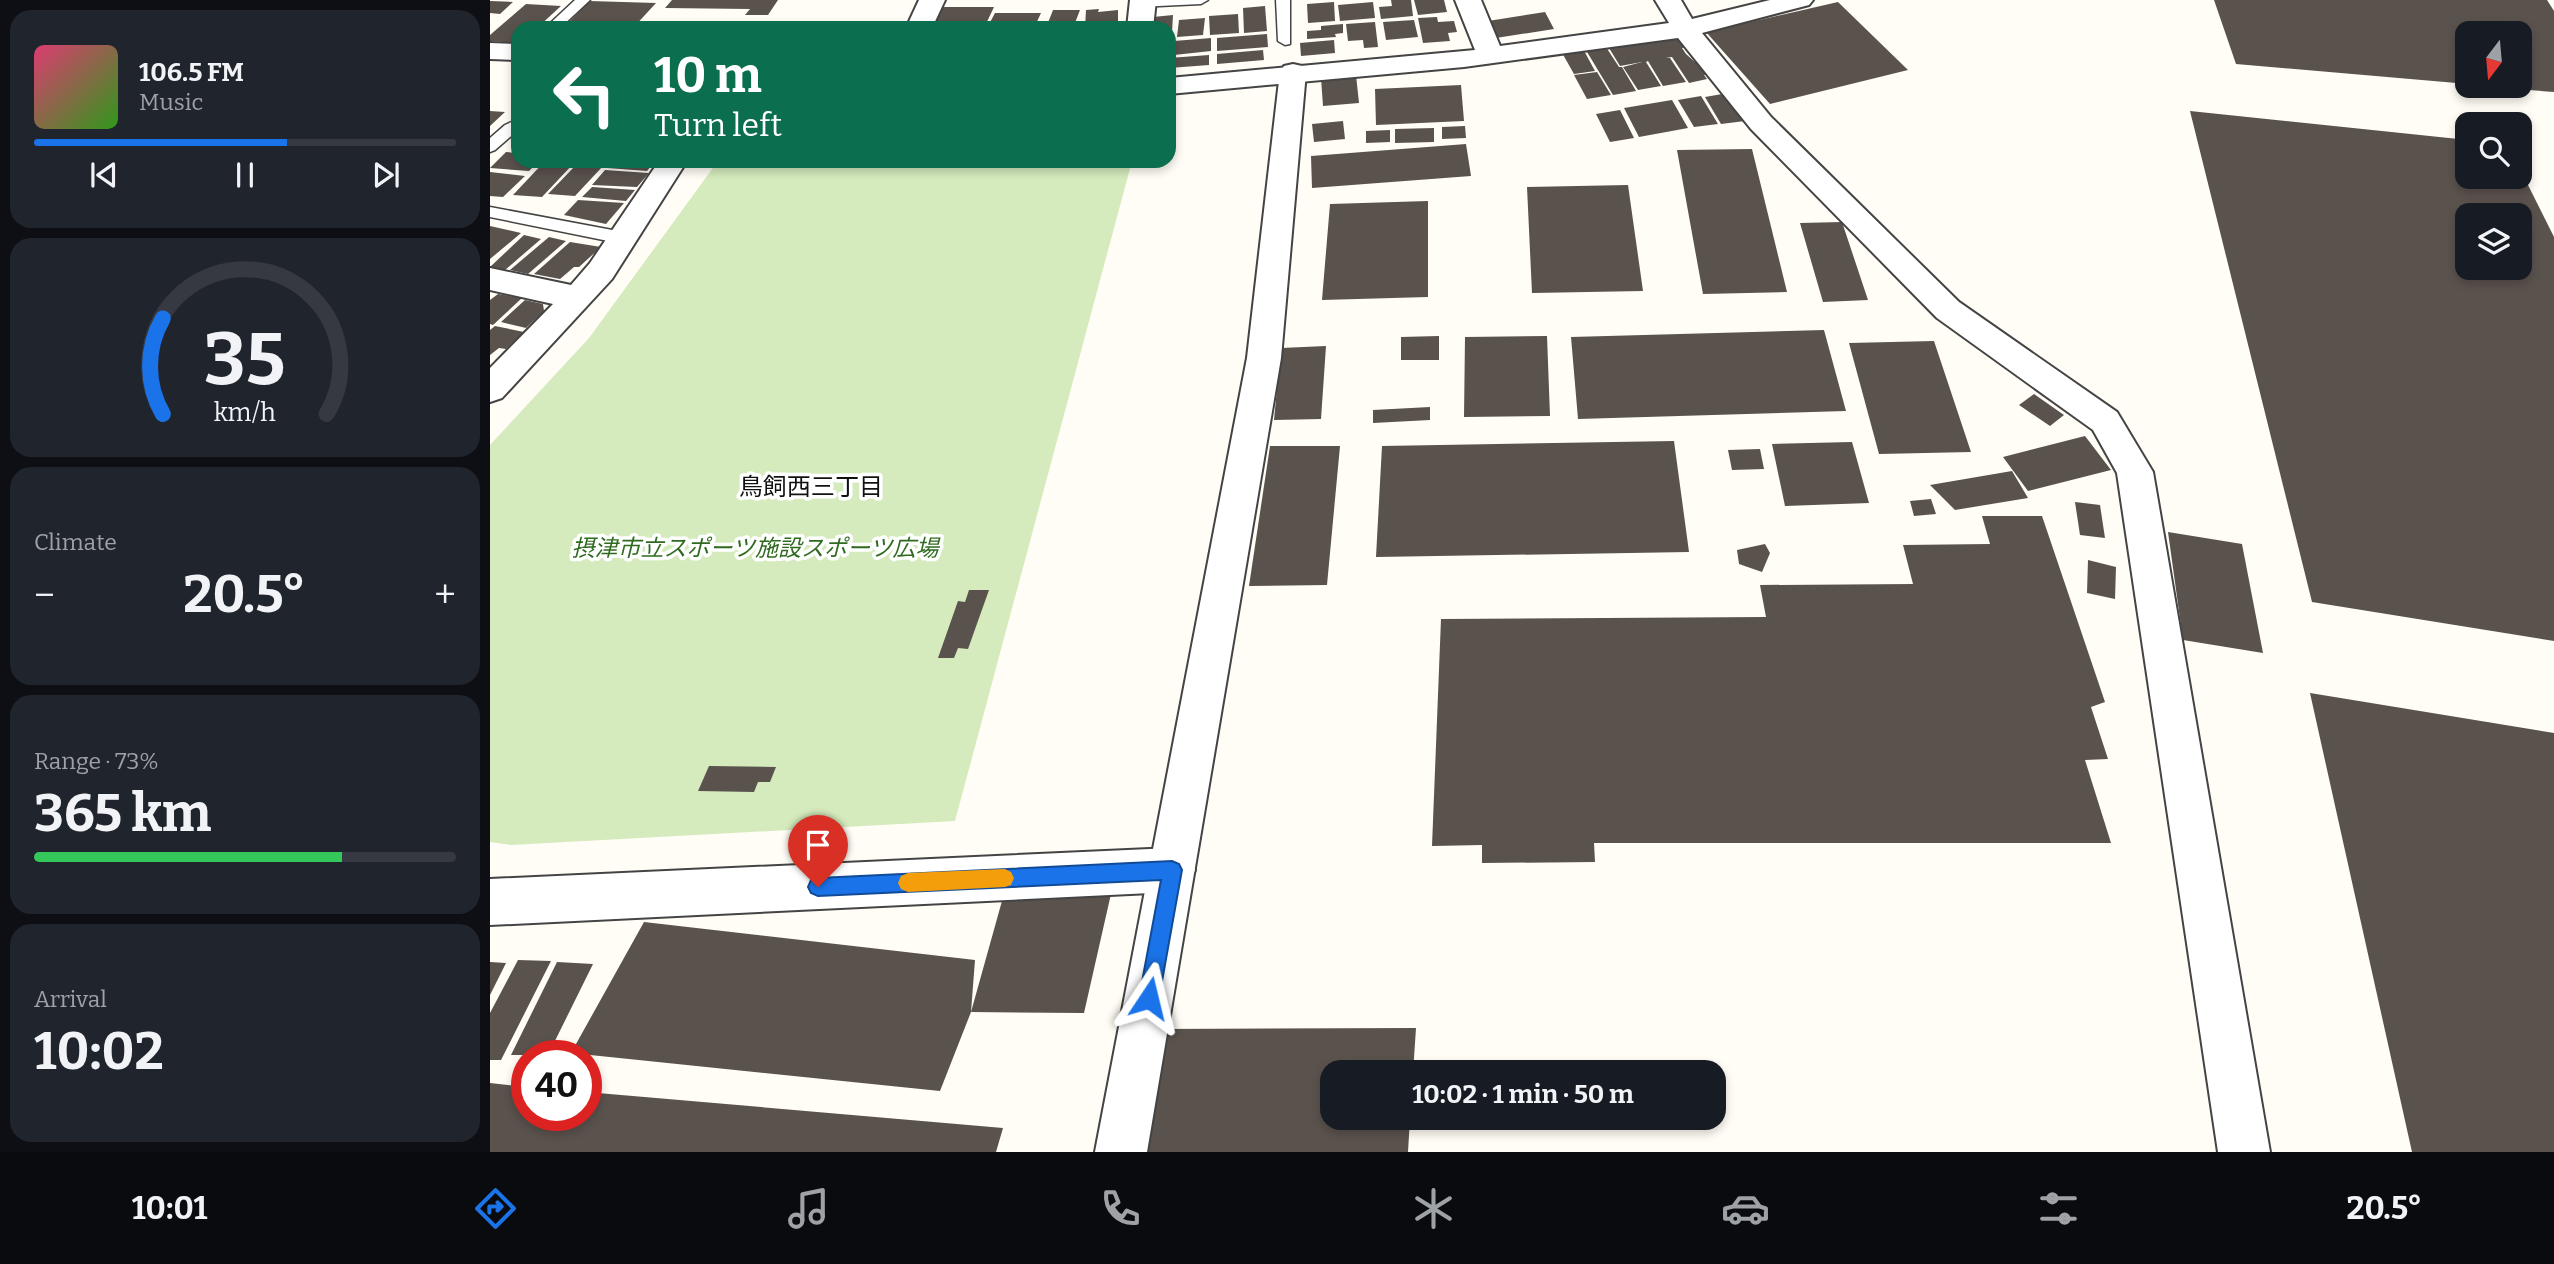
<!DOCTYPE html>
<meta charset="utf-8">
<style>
body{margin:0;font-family:Bitter,"Noto Sans JP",serif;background:#20242c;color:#f1f3f6;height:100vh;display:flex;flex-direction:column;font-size:26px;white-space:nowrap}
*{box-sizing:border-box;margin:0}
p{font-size:23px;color:#9ea1a6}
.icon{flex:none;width:38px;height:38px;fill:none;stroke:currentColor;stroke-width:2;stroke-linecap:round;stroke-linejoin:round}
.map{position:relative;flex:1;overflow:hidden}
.drawer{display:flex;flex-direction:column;gap:10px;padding:10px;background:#0d0f14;width:490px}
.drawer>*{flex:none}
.banner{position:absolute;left:21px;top:21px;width:665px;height:147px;border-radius:21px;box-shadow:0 4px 10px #0003;background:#0b6e4f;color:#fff;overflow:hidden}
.needle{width:46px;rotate:196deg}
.fabs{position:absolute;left:1965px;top:21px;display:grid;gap:14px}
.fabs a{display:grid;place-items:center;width:77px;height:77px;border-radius:14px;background:#171b24;box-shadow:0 4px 10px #0003;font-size:35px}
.speed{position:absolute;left:21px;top:1040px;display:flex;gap:14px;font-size:35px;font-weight:700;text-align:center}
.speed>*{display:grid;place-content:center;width:91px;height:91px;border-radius:50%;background:#171b24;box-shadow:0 4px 10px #0003;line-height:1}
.speed .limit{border:10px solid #d22;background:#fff;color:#111}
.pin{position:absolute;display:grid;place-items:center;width:60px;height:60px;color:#fff;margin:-72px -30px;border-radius:50% 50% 50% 0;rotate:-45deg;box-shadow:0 0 7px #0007}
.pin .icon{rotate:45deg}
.me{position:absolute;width:77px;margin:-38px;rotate:10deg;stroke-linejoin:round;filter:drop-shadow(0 0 5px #0008)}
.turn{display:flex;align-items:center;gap:24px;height:147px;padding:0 28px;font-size:32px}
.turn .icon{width:91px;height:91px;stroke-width:2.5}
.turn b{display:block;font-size:49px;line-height:60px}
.big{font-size:52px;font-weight:700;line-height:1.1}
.drawer .card{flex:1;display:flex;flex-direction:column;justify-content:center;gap:10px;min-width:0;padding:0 24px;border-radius:21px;background:#20242c}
.drawer .dial{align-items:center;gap:0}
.dial svg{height:182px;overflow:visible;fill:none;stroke:#363941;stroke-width:7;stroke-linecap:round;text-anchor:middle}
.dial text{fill:#f1f3f6;stroke:none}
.song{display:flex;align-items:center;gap:21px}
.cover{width:84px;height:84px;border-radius:10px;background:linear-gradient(135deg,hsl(340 70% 55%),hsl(110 70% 35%))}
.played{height:7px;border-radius:4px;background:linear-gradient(90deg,#1a73e8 60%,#363941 60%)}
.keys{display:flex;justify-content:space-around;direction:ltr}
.heat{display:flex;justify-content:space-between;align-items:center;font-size:38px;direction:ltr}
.charge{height:10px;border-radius:5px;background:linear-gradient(90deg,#34c759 73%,#363941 0)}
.trip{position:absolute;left:830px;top:1060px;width:406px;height:70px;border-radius:21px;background:#171b24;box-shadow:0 4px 10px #0003;font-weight:700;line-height:70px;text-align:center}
.tab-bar{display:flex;height:112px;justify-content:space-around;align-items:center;background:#090b0e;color:#9ea1a6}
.tab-bar .icon{width:49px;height:49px}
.tab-bar .current{color:#1a73e8}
.tab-bar b{font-size:32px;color:#f1f3f6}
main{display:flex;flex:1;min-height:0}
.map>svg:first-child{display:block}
.green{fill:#d5ebbd}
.building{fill:#5a524d;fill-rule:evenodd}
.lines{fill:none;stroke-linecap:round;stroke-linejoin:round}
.service-casing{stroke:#444;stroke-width:3}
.minor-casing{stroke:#444;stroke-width:4}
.tertiary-casing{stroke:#444;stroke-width:4}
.service{fill:#fff;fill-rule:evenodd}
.minor{fill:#fff;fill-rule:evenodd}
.tertiary{fill:#fff;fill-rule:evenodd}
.route{fill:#1a73e8;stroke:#114b97;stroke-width:2}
.slow{fill:#f59e0b}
.labels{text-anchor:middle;stroke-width:7;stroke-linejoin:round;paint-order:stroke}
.park-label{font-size:23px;font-style:italic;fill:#2f6b1f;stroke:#fff}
.neighbourhood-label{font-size:24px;fill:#111;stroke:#fff}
</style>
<main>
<section class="drawer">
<div class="card">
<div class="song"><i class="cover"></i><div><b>106.5 FM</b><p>Music</p></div></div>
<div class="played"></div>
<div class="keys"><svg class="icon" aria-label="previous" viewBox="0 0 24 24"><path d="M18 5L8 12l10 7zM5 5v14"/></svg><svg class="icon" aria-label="pause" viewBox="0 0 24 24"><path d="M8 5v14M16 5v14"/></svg><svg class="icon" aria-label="next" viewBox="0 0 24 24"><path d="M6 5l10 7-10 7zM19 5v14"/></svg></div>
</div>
<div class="card dial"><svg viewBox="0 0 100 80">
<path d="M14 69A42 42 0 1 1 86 69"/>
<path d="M14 69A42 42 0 0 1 14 27" stroke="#1a73e8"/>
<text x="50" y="56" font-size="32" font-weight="700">35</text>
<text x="50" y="72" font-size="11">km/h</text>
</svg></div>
<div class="card"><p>Climate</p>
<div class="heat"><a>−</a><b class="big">20.5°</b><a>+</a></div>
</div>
<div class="card"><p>Range · 73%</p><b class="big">365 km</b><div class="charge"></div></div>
<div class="card"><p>Arrival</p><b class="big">10:02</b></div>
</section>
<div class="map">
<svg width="2064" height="1152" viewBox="0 0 2064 1152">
<rect width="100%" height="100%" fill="#fffdf5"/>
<!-- green -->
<path class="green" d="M 228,161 L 642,161 L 465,821 L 21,845 L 0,842 L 0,445 L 99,338 Z"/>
<!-- building -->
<path class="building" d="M 182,0 L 288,0 L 278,15 L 255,15 L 260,9 L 175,8 Z
M 901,0 L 921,0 L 923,16 L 891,19 L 889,7 L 902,6 Z
M 924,0 L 954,0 L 957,12 L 928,15 Z
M 1724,0 L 2057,0 L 2064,11 L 2064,92 L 2014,88 L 2030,86 L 2030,33 L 1978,33 L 1978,84 L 1746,64 Z
M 0,1 L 23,2 L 10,14 L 0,13 Z
M 99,1 L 166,3 L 143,28 L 74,27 Z
M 844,2 L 845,21 L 818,23 L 817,4 Z
M 883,2 L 885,18 L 850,21 L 848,5 Z
M 1348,2 L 1418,70 L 1280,104 L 1216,32 Z
M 36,4 L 71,6 L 47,28 L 28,28 L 28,43 L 0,41 L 0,35 Z
M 775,6 L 777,31 L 754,33 L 753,8 Z
M 444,7 L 504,7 L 494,28 L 434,28 Z
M 609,9 L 608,12 L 628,10 L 628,27 L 595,28 L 596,10 Z
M 563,10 L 590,10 L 583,28 L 556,28 Z
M 1055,12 L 1064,29 L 1006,38 L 998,21 Z
M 505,13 L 551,13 L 544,28 L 497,28 Z
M 748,14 L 749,33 L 720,35 L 719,16 Z
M 683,15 L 682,33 L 679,33 L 679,28 L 662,28 L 663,17 Z
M 947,17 L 948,22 L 964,21 L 967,32 L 958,33 L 960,41 L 933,43 L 928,18 Z
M 715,18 L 713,35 L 687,37 L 689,20 Z
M 924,20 L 928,37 L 896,40 L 893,22 Z
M 885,22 L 888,47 L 874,48 L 873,40 L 858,41 L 856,24 Z
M 853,24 L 853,33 L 845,34 L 846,37 L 817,39 L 817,31 L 831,30 L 831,26 Z
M 777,34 L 778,47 L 727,51 L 727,38 Z
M 1189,36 L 1197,47 L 1192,48 L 1196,54 L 1205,62 L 1210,61 L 1219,74 L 1214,75 L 1217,79 L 1199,83 L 1182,57 L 1176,58 L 1180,58 L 1196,82 L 1173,86 L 1158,61 L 1156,62 L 1171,86 L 1148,90 L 1133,67 L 1152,62 L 1130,66 L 1116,43 Z
M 721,38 L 721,51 L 684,55 L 684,41 Z
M 844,40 L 845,53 L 811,56 L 810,43 Z
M 1114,44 L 1129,67 L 1132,67 L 1146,91 L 1123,95 L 1094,47 Z
M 1092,47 L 1105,71 L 1084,74 L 1071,51 Z
M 773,50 L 774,60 L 727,64 L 727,54 Z
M 719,55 L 719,65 L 679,68 L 679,58 Z
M 1107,72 L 1121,95 L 1097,99 L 1084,75 Z
M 866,75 L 869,103 L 833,106 L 831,78 Z
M 971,85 L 974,121 L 886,125 L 885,89 Z
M 1238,93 L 1255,121 L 1231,124 L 1215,97 Z
M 1211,96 L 1228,124 L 1204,127 L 1188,100 Z
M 1182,100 L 1198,128 L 1149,137 L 1134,108 Z
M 1130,110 L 1144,138 L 1120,142 L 1106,114 Z
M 0,111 L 15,112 L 0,126 Z
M 1700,111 L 1978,140 L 1978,177 L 2030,177 L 2030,169 L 2064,237 L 2064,641 L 1822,602 ZM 1978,215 L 2030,215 L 2030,268 L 1978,268 Z
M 853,121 L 855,139 L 824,142 L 822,124 Z
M 975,126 L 976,138 L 952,139 L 952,127 Z
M 944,128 L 944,142 L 905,143 L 905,129 Z
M 900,130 L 900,142 L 876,143 L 876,131 Z
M 976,144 L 981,176 L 822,188 L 821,156 Z
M 1262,149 L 1297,292 L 1213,294 L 1187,150 Z
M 16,152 L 28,153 L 28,161 L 49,161 L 39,171 L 0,168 Z
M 55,161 L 84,163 L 52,197 L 23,195 Z
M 123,161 L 165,161 L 157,171 L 117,168 Z
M 87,164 L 113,166 L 85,196 L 58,194 Z
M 115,170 L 159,173 L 147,187 L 102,185 Z
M 0,172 L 35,176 L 13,197 L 0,196 Z
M 1138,185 L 1153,291 L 1042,293 L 1037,187 Z
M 102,187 L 145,190 L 136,201 L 92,197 Z
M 88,200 L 134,203 L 116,224 L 74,215 Z
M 938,201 L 938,297 L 832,300 L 840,204 Z
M 1352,222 L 1378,300 L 1333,302 L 1310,223 Z
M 0,226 L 31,233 L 0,259 Z
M 34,235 L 51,239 L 15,270 L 0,267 Z
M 59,237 L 76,241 L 38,274 L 20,270 Z
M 80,242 L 111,247 L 89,267 L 84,267 L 70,279 L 44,274 Z
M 8,294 L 32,298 L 3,325 L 0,324 L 0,300 Z
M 35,300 L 53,304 L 54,311 L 36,328 L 11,322 Z
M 5,326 L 34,332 L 16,349 L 9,348 L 0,355 L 0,330 Z
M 1334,330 L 1356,411 L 1088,419 L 1081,337 Z
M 949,336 L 949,360 L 911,360 L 911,337 Z
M 1057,336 L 1060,416 L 974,417 L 975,337 Z
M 1444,341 L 1481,452 L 1389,454 L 1359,343 Z
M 836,346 L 831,419 L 784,420 L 791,348 Z
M 1544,394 L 1574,415 L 1560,426 L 1529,405 Z
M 940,407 L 940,420 L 883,423 L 883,410 Z
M 1595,436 L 1621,470 L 1538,491 L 1513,457 Z
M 1184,441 L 1199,552 L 886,557 L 892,446 Z
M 1362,442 L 1379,503 L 1295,506 L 1282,444 Z
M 780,446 L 850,446 L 837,585 L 759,586 Z
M 1270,449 L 1274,469 L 1242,470 L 1238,450 Z
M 1522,471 L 1538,498 L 1465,510 L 1440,485 Z
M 1441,499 L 1446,514 L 1424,516 L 1420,501 Z
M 1585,502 L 1610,505 L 1615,538 L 1590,535 Z
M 1492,516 L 1552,516 L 1615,702 L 1601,707 L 1618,759 L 1595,760 L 1621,843 L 1104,843 L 1105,862 L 992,863 L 992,845 L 942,846 L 951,619 L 1276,617 L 1270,585 L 1423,584 L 1413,545 L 1500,544 Z
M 1678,532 L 1752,544 L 1773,653 L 1693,640 Z
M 1275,544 L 1280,553 L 1272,572 L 1249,564 L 1247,550 Z
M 1598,560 L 1626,567 L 1625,599 L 1597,593 Z
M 479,590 L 499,590 L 478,649 L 468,648 L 464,658 L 448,658 L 468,601 L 475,602 Z
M 1820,693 L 2064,733 L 2064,1152 L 1922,1152 Z
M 219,766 L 286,767 L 280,782 L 268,782 L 264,792 L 208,791 Z
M 517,883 L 623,885 L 594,1013 L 481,1012 Z
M 154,922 L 485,960 L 481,1012 L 450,1091 L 81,1053 Z
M 28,960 L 61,961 L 11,1060 L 0,1060 L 0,1013 Z
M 0,962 L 16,963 L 0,995 Z
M 67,962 L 103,964 L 58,1055 L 21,1055 Z
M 926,1028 L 923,1073 L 842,1073 L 842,1118 L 920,1118 L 918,1152 L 649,1152 L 671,1029 Z
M 0,1083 L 37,1087 L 37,1115 L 96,1115 L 96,1092 L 513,1128 L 506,1152 L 0,1152 Z"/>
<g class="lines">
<!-- service casing -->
<g class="service-casing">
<path id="service" d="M 85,0 L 100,0 L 70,28 L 55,28 Z
M 653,0 L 718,0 L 711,4 L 648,7 L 646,4 Z
M 786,0 L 800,0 L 800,44 L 795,45 L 788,41 Z
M 28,119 L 28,130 L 5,150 L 0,152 L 0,138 L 15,125 Z
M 0,207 L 133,232 L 141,238 L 133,244 L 0,217 Z"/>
</g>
<!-- minor casing -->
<g class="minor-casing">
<path id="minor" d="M 429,0 L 455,0 L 442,28 L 416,28 Z
M 640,0 L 666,0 L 663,28 L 637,28 Z
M 965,0 L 991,0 L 1010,46 L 1179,23 L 1165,0 L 1191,0 L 1202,19 L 1280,0 L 1323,0 L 1319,5 L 1212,33 L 1281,117 L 1469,302 L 1627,412 L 1663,472 L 1780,1152 L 1728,1152 L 1627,473 L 1603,430 L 1447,318 L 1261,129 L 1188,38 L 974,67 L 679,94 L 679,78 L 985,50 Z
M 0,43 L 28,44 L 28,60 L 0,59 Z
M 169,161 L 197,161 L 122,279 L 12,398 L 0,402 L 0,368 L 63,304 L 0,290 L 0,268 L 81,285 L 100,263 Z
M 682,848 L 698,854 L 705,870 L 698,886 L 682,892 L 0,925 L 0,879 Z"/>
</g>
<!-- tertiary casing -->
<g class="tertiary-casing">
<path id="tertiary" d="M 803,64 L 812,66 L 816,72 L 791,358 L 657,1152 L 605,1152 L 757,358 L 790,72 L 794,66 Z"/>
</g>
<!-- service -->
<use href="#service" class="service"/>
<!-- minor -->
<use href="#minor" class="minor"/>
<!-- tertiary -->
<use href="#tertiary" class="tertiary"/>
</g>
<!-- route -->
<path class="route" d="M 682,861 L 689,864 L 692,870 L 669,998 L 666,1005 L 659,1008 L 652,1005 L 649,998 L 671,880 L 328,896 L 321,893 L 318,887 L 321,880 L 328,878 Z"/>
<!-- slow -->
<path class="slow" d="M 515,869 L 521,872 L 524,878 L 521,885 L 515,887 L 418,892 L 411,889 L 408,883 L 411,876 L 418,873 Z"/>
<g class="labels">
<!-- park labels -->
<g class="park-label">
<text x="265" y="556">摂津市立スポーツ施設スポーツ広場</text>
</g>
<!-- neighbourhood labels -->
<g class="neighbourhood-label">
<text x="321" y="495">鳥飼西三丁目</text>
</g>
</g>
</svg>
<div class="fabs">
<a><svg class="needle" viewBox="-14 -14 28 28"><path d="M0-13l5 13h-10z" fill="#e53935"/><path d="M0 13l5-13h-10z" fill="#9ea1a6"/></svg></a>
<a><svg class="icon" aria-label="search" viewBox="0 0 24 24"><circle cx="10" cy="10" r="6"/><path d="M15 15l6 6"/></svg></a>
<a><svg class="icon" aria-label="layers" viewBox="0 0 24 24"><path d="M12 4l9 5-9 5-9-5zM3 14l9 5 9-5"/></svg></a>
</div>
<div class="speed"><div class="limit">40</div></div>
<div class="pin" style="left:328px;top:887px;background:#d93025"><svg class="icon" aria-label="arrive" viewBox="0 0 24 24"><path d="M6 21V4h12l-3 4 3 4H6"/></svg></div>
<svg class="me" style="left:659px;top:998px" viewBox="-20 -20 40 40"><path d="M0-17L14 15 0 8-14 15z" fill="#1a73e8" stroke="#fff" stroke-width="4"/></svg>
<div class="trip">10:02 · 1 min · 50 m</div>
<div class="banner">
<div class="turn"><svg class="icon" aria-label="left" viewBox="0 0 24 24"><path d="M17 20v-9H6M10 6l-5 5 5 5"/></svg><div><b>10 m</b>Turn left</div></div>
</div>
</div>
</main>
<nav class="tab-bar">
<b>10:01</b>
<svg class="icon current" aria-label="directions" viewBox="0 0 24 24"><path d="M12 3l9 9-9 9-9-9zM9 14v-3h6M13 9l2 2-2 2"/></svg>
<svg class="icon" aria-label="music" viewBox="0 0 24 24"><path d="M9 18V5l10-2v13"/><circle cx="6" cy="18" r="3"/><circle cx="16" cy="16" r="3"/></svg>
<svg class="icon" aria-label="phone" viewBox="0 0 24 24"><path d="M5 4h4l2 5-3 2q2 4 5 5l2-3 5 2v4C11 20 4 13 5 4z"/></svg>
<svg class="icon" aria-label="climate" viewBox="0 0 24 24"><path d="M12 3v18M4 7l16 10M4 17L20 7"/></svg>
<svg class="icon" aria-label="car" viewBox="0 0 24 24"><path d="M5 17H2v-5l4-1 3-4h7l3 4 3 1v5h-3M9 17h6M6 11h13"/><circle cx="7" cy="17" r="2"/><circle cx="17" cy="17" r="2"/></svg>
<svg class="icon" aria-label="filters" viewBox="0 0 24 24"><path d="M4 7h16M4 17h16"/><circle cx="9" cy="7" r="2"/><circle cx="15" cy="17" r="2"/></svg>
<b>20.5°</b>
</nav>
